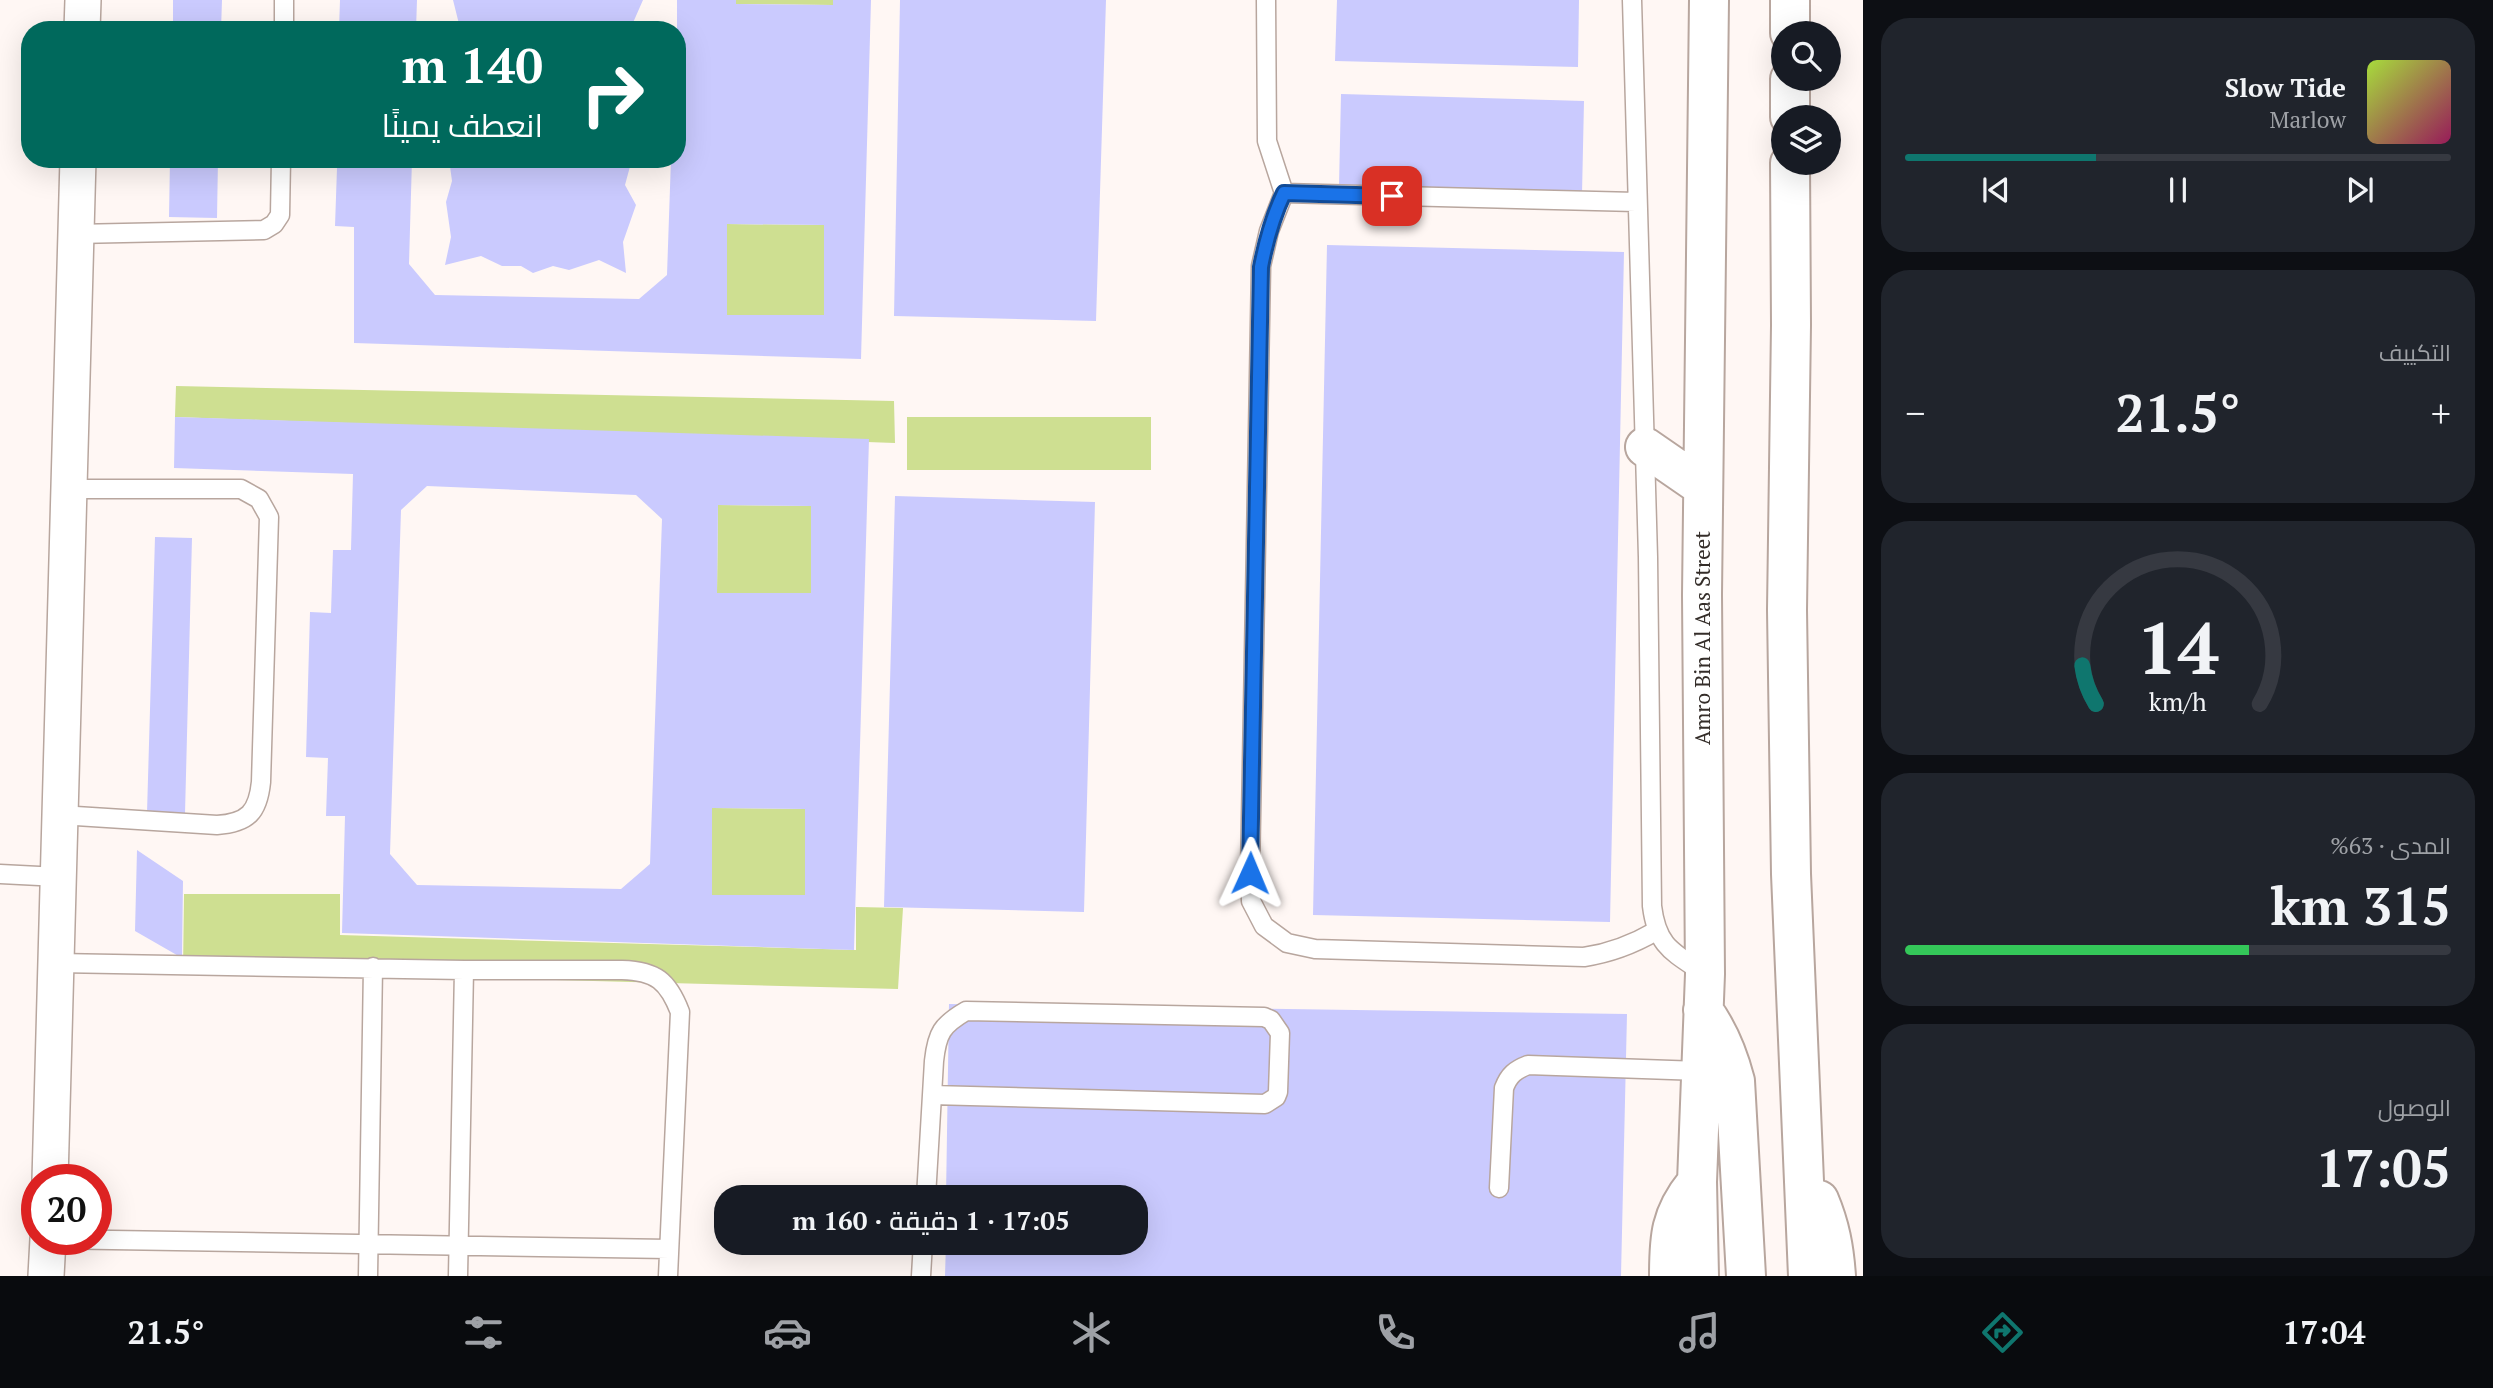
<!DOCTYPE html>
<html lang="ar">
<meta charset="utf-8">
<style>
body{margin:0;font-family:"PT Serif",Cairo,serif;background:#20242c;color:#f1f3f6;direction:rtl;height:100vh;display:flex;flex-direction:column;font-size:26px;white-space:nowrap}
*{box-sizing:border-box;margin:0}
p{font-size:23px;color:#9ea1a6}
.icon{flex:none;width:38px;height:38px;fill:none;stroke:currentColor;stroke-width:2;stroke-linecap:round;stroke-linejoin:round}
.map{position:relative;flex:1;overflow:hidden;direction:ltr}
.drawer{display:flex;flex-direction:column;gap:18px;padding:18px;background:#0d0f14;width:630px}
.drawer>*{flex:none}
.top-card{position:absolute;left:21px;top:21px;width:665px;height:147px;border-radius:28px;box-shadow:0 7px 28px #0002;direction:rtl;background:#00695c;color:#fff;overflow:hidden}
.buttons{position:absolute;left:1771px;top:21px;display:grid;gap:14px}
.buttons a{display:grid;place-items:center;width:70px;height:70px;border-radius:50%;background:#171b24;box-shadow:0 7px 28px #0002;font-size:35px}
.speed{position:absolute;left:21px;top:1164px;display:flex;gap:14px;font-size:35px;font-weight:700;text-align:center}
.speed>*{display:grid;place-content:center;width:91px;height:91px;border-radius:50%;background:#171b24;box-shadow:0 7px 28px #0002;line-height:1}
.speed .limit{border:10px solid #d22;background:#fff;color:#111}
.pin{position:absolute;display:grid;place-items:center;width:60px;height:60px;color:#fff;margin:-30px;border-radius:14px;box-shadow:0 4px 10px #0006}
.me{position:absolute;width:77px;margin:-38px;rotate:1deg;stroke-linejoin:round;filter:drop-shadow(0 0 5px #0008)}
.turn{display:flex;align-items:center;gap:24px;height:147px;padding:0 28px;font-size:32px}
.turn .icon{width:91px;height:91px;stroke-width:2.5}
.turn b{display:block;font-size:49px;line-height:60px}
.big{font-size:52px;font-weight:600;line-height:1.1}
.drawer .card{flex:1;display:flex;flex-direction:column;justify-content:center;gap:10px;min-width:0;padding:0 24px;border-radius:28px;background:#20242c}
.drawer .dial{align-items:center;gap:0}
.dial svg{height:182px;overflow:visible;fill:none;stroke:#363941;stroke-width:7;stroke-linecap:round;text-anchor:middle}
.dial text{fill:#f1f3f6;stroke:none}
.song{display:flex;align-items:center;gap:21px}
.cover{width:84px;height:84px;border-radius:10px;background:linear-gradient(135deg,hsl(80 70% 55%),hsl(330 70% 35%))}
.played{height:7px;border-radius:4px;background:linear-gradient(90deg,#0f766e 35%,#363941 35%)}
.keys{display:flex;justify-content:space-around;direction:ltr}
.heat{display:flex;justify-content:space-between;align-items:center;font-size:38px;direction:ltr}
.charge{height:10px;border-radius:5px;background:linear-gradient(90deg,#34c759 63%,#363941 0)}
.trip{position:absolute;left:714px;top:1185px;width:434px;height:70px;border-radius:28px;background:#171b24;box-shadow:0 7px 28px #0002;font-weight:600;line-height:70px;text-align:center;direction:rtl}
.dock{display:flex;height:112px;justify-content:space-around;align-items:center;background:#090b0e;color:#9ea1a6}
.dock .icon{width:49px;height:49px}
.dock .on{color:#0f766e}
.dock b{font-size:32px;color:#f1f3f6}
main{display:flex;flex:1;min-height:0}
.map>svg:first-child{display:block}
.green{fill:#cedf91}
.building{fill:#cacafe;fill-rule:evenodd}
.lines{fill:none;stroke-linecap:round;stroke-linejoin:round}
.service-casing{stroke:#b8a69e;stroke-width:21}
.minor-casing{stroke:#b8a69e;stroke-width:38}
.secondary-casing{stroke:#b8a69e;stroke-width:42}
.service{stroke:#fff;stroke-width:18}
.minor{stroke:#fff;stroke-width:35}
.secondary{stroke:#fff;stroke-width:38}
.route-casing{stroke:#114b97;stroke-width:18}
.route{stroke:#1a73e8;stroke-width:12}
.labels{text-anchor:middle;stroke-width:7;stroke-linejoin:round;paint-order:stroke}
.street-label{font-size:21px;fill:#342d29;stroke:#fff}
</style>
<main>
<section class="drawer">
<div class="card">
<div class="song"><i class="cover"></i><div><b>Slow Tide</b><p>Marlow</p></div></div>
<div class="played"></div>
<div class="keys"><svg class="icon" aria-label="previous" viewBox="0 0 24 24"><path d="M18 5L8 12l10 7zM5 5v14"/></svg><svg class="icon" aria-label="pause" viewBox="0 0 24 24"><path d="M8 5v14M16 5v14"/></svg><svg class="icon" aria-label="next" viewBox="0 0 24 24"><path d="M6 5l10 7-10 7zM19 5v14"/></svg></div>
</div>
<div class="card"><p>التكييف</p>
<div class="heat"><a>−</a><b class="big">21.5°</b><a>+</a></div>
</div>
<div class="card dial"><svg viewBox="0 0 100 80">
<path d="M14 69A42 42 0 1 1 86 69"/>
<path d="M14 69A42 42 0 0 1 8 52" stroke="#0f766e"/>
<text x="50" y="56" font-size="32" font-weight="700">14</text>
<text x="50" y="72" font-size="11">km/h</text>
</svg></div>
<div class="card"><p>المدى · 63%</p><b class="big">315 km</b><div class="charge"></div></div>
<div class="card"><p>الوصول</p><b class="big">17:05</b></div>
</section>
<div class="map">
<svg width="1863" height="1276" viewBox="0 0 1863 1276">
<rect width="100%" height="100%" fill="#fff7f4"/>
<!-- green -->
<path class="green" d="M 736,0 L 833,0 L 833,5 L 736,4 Z
M 727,224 L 824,225 L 824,315 L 727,315 Z
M 176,386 L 894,401 L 895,443 L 175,417 Z
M 907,417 L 1151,417 L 1151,470 L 907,470 Z
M 718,505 L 811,506 L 811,593 L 717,593 Z
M 712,808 L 805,809 L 805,895 L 712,895 Z
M 184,894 L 340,894 L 340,935 L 856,950 L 856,907 L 903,908 L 898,989 L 183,970 Z"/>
<!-- building -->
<path class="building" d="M 173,0 L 222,0 L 221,30 L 173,30 Z
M 340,0 L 417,0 L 416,30 L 339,30 Z
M 453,0 L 643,0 L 632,25 L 634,30 L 457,30 L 459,24 Z
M 677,0 L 736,0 L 736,4 L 833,5 L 833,0 L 871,0 L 861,359 L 354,343 L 354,227 L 335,226 L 337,168 L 315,168 L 315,159 L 412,159 L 409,264 L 435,295 L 639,299 L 667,275 L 671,159 L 677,159 ZM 727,224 L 824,225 L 824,315 L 727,315 Z
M 900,0 L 1106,0 L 1096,321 L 894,316 Z
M 1337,0 L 1579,0 L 1578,67 L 1335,61 Z
M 1341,94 L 1584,101 L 1582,194 L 1339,187 Z
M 170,159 L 218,159 L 217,218 L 169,217 Z
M 449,159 L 632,159 L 625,185 L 636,205 L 623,242 L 626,273 L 599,260 L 569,270 L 553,266 L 533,273 L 521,266 L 502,266 L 481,256 L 445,265 L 451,237 L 446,202 L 452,181 Z
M 1327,245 L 1624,252 L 1610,922 L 1313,915 Z
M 175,417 L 869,439 L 854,950 L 342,933 L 345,816 L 326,816 L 328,758 L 306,757 L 310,612 L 331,613 L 333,550 L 351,550 L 353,474 L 174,468 ZM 427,486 L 636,495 L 662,519 L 650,864 L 621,889 L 417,885 L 390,854 L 401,510 ZM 718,505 L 811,506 L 811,593 L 717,593 ZM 712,808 L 805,809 L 805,895 L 712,895 Z
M 895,496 L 1095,502 L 1084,912 L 884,907 Z
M 155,537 L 192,538 L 185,814 L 147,813 Z
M 137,850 L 183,881 L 182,958 L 135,931 Z
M 949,1004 L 1627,1014 L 1621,1276 L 945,1276 L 946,1242 L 1136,1242 L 1136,1197 L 946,1197 Z"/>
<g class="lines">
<!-- service casing -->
<g class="service-casing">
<path id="service" d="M 1266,0 L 1267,141 L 1284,193 L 1269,231 L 1261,266 L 1250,873 L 1251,901 L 1264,926 L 1287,943 L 1315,949 L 1584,957 C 1611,953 1632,945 1656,931
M 1632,0 L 1648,557 L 1652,906 C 1657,947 1673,952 1705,974
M 284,30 L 284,0
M 1284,193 L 1636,202
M 75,234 L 264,230 L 274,224 L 280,215 L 281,159
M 60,815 L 217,825 C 248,823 258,812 261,782 L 269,517 L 259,499 L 241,489 L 68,489
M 0,874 L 59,877
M 57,963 L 464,970 L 622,970 C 656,971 668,981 680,1012 L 668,1276
M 1499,1188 L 1504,1088 C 1509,1075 1515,1070 1528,1065 L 1700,1071
M 926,1197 L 934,1061 C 937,1033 942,1025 966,1011 L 1264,1017 L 1271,1020 L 1280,1033 L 1278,1092 L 1276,1097 L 1265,1104 L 932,1095
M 48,1239 L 669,1249
M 368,1276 L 373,967
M 458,1276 L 464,970
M 921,1276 L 923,1242"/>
</g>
<!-- minor casing -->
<g class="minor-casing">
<path id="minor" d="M 82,30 L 83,0
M 50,1180 L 78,159
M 46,1276 L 48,1239"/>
</g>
<!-- secondary casing -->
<g class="secondary-casing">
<path id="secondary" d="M 1790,0 L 1790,33
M 1790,79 L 1790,117
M 1790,163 L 1791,325 L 1787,610 L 1791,874 L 1808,1276
M 1645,447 L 1703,487
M 1703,1010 C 1719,1032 1728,1054 1735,1081 L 1746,1276
M 1819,1200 C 1830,1226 1834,1248 1836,1276
M 1669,1276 C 1669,1237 1670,1215 1696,1183
M 1699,1276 L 1697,1182 L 1705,974 L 1702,595 L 1709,0"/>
</g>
<!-- service -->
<use href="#service" class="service"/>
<!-- minor -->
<use href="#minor" class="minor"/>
<!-- secondary -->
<use href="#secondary" class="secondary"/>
</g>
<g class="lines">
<!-- route casing -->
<g class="route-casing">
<path id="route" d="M 1250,873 L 1261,267 C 1266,241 1273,216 1284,193 L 1392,196"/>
</g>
<!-- route -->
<use href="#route" class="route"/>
</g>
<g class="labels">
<!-- street labels -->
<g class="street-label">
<text transform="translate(1703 638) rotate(-90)" y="7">Amro Bin Al Aas Street</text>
</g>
</g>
</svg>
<div class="buttons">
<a><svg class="icon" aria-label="search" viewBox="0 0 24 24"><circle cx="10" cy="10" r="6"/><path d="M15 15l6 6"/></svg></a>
<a><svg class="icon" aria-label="layers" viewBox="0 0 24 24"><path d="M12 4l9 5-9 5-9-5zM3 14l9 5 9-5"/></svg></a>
</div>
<div class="speed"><div class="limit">20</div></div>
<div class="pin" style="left:1392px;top:196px;background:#d93025"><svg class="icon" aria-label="arrive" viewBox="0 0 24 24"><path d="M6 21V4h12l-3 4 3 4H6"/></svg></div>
<svg class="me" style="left:1250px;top:873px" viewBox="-20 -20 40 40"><path d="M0-17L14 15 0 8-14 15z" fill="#1a73e8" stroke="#fff" stroke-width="4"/></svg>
<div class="trip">17:05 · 1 دقيقة · 160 m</div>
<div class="top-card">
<div class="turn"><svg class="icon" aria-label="right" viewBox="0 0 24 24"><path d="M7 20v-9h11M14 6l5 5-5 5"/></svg><div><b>140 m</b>انعطف يمينًا</div></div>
</div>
</div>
</main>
<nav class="dock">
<b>17:04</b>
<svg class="icon on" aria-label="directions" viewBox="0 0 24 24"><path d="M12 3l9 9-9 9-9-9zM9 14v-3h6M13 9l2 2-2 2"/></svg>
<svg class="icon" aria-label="music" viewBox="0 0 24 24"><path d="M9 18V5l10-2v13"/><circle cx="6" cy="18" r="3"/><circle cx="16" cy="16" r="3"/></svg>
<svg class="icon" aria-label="phone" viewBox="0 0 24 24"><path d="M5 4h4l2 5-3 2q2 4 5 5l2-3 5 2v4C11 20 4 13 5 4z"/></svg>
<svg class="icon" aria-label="climate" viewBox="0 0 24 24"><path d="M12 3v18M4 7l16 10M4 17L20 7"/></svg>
<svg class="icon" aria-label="car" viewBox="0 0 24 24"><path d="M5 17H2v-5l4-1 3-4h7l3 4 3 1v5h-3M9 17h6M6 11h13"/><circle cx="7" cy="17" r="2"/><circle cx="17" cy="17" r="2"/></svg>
<svg class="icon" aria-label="filters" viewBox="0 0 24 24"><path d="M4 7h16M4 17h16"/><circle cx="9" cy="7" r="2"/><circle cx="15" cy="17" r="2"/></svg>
<b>21.5°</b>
</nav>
